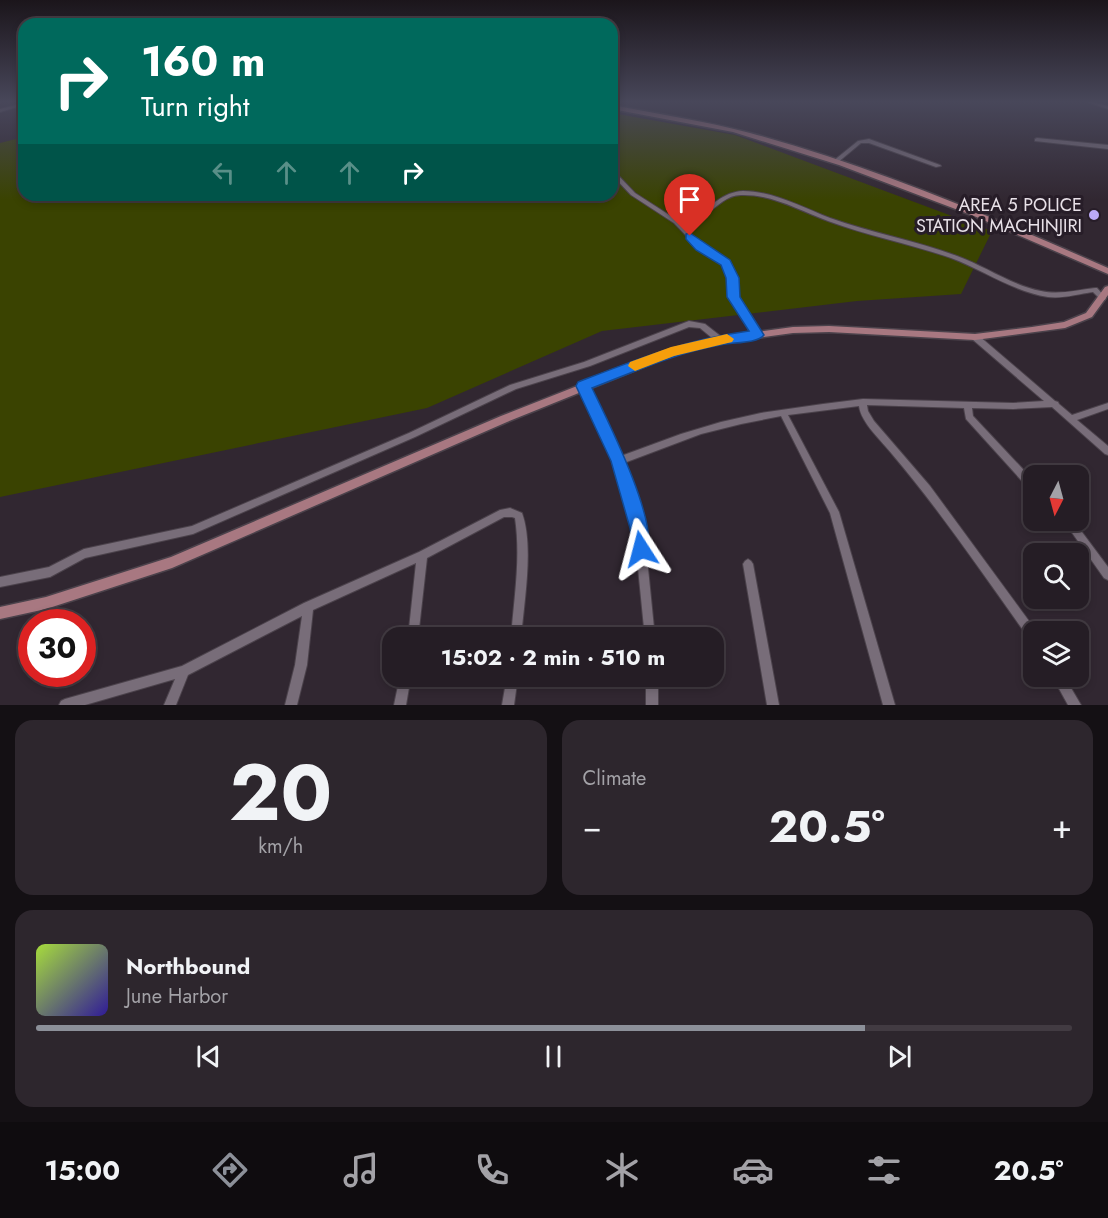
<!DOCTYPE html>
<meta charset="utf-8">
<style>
body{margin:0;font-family:Jost,sans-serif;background:#2d262d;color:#f1f3f6;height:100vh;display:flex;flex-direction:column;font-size:22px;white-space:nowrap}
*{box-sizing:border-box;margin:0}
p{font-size:20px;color:#a3a2a7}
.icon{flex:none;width:33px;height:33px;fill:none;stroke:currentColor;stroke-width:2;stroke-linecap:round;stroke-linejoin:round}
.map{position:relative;height:705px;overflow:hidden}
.panel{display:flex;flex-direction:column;gap:15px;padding:15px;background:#141014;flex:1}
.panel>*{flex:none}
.hud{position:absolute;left:18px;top:18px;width:600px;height:183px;border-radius:18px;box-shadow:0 3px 9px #0003,0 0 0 2px #423b42;background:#00695c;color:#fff;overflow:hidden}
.needle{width:39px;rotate:186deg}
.buttons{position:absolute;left:1023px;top:465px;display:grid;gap:12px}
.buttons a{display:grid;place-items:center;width:66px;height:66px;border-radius:12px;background:#251d25;box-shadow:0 3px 9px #0003,0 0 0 2px #423b42;font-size:30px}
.speed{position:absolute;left:18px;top:609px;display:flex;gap:12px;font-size:30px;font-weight:700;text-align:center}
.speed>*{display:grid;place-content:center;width:78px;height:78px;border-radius:50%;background:#251d25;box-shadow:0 3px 9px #0003,0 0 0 2px #423b42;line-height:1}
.speed .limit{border:9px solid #d22;background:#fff;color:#111}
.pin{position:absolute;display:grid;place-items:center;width:51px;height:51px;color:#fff;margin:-62px -26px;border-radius:50% 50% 50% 0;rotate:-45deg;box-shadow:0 0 6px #0007}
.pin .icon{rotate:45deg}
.me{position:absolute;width:66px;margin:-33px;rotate:351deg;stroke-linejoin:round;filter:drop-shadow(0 0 4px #0008)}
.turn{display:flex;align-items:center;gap:21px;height:126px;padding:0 24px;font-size:27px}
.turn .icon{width:78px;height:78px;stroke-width:2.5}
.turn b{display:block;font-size:42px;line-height:51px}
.lanes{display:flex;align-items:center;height:57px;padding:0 24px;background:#0003;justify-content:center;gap:30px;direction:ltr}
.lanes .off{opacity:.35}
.big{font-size:45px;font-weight:700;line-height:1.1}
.panel .card{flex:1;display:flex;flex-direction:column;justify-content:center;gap:9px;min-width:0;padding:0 21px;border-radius:18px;background:#2d262d}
.panel .dial{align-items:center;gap:0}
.dial b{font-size:78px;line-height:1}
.song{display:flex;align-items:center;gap:18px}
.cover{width:72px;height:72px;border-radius:9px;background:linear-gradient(135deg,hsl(80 70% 55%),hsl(250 70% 35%))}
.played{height:6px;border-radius:3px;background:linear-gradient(90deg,#8c9099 80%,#423b42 80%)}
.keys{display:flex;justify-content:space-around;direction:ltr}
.heat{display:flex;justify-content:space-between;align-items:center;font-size:33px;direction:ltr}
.panel .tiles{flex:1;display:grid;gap:15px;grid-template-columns:1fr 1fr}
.card:last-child{grid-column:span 2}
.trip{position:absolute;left:382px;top:627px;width:342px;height:60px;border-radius:18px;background:#251d25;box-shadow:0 3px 9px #0003,0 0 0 2px #423b42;font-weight:700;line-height:60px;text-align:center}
.dock{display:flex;height:96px;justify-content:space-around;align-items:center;background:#0f0c0f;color:#a3a2a7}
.dock .icon{width:42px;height:42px}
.dock .active{color:#8c9099}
.dock b{font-size:27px;color:#f1f3f6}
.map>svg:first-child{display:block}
.green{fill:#3a4301}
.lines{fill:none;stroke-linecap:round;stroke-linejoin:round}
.minor-casing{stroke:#4b424b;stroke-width:2}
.major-casing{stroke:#4b424b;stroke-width:3}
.minor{fill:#786d79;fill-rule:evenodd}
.major{fill:#a87881;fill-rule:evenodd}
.route{fill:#1a73e8;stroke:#114b97;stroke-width:1.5}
.slow{fill:#f59e0b}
.poi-dot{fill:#bbaaf6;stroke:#271d28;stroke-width:2}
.labels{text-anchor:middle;stroke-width:6;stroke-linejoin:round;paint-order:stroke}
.far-poi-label{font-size:18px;fill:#e8e1e8;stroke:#271d28;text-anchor:end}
</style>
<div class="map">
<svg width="1108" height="705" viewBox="0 0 1108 705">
<rect width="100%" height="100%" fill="#312731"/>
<!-- green -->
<path class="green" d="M 612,113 L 735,135 L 992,231 L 961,294 L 857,301 L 602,331 L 427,408 L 0,497 L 0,143 L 24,137 L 24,195 L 612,195 Z"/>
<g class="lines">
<!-- minor casing -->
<g class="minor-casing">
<path id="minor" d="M 1087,102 L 1092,102 L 1108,106 L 1108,109 Z
M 24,103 L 24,105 L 0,112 L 0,109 Z
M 1037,138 L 1108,145 L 1108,149 L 1035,141 L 1035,139 Z
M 869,139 L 940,165 L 941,166 L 936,167 L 869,143 L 861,143 L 837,163 L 832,162 L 858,141 Z
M 612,170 L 614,171 L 635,193 L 677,220 C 683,219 689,218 695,215 C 712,207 722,192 743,191 C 773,191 802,207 830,218 C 871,233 915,240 957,256 C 985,266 1011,285 1041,291 C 1059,295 1077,290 1095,288 L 1097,288 L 1106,298 L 1105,300 L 1101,300 L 1093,292 C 1078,294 1063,299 1048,297 C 1014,292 983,270 951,258 C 911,244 868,236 828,221 C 800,211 772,194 741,195 C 727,195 718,206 706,214 C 698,219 690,222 680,223 L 702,246 L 728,262 L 735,277 L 737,297 L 762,335 L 758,338 L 755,337 L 731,297 L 729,277 L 723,264 L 698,248 L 674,223 L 631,195 L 612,175 Z
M 689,321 L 705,324 L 723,338 L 724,340 L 723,342 L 717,342 L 700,328 L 689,327 L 590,366 L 516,389 L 415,437 L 193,534 L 85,558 L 50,577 L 0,587 L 0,577 L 49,567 L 84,549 L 192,526 L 409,433 L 510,385 L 584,362 Z
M 975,334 L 978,335 L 1055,401 L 1058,402 L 1059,404 L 1072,415 L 1108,403 L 1108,409 L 1077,420 L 1108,446 L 1108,455 L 1105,454 L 1052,407 L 1013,409 L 972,408 L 973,416 L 1034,481 L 1034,492 L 1031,491 L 966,419 L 964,408 L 867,405 L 868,411 L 874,421 L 930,486 L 1037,632 L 1034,632 L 1034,641 L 1030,640 C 985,577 942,513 892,454 C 882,441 861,423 859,406 L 788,415 L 839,512 L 895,705 L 883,705 L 830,513 L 781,416 L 741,424 L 701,434 L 624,463 L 644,528 L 655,638 L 645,638 L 634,528 L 615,461 L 579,386 L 580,384 L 586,384 L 621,456 L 681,434 L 721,422 L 761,413 L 823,404 L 863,399 L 1013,403 L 1044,401 L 972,339 L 971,337 Z
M 510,508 L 522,513 C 534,546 524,602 521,638 L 511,638 C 514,598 521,558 515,518 L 512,517 L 504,517 L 427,558 L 418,638 L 408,638 L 416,563 L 313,610 L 307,665 L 297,705 L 285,705 L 295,665 L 302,616 L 188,675 L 176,705 L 164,705 L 175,679 L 85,705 L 59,705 L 61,701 L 65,699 L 182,666 L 304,603 L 419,552 L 500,510 Z
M 1063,520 L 1073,520 L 1108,567 L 1108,580 L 1104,578 Z
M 748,559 L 751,561 L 753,564 L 779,705 L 767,705 L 743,564 L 745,561 Z
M 400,676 L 411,676 L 406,705 L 394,705 Z
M 507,676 L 518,676 L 514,705 L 502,705 Z
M 646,676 L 658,676 L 658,705 L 646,705 Z
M 1052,676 L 1064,676 L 1081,705 L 1068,705 Z"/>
</g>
<!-- major casing -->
<g class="major-casing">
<path id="major" d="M 612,105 C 658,114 705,121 750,133 C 873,166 992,217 1108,268 L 1108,274 L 974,216 L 839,165 L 733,132 L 612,109 Z
M 1108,286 L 1108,295 L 1092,317 L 1065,328 L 975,340 L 829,332 L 793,333 L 720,343 L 673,355 L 507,422 L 172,568 L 46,609 L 0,619 L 0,607 L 46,597 L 171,557 L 501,416 L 671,349 L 720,337 L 793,327 L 829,326 L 975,334 L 1032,327 L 1064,322 L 1086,313 L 1105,287 Z"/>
</g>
<!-- minor -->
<use href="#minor" class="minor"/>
<!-- major -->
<use href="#major" class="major"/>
</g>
<!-- sky -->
<linearGradient id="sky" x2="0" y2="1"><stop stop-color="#1b151b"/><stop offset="0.51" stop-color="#48475a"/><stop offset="1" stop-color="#48475a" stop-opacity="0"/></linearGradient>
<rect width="1108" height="200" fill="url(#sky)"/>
<!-- route -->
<path class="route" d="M 690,233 L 730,260 L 739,278 L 740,297 L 764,335 C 757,344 732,342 720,345 C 675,353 634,372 592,388 C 607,419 660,524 647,555 L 641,557 L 635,555 L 630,528 L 611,461 L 576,386 L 578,382 C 635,360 687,339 749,331 L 727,297 L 726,278 L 721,265 L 696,250 L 686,239 L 686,234 Z"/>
<!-- slow -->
<path class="slow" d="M 727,334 L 734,339 L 732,342 L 674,356 L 635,371 L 628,366 L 630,362 L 671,347 Z"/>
<!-- markers -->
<circle class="poi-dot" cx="1094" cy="215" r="6"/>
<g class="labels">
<!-- far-poi labels -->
<g class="far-poi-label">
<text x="1082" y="211">AREA 5 POLICE<tspan x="1082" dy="21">STATION MACHINJIRI</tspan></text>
</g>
</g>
</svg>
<div class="buttons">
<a><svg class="needle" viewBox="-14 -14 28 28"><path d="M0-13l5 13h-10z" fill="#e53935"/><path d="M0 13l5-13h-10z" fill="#a3a2a7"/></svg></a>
<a><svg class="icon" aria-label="search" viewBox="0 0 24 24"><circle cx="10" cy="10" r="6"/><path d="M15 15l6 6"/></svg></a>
<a><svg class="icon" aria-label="layers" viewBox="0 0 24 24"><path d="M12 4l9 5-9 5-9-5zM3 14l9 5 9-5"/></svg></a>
</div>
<div class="speed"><div class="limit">30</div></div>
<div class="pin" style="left:690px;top:236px;background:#d93025"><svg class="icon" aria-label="arrive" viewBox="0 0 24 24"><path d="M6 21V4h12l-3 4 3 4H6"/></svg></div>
<svg class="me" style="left:641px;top:549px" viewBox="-20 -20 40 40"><path d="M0-17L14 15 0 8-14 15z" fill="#1a73e8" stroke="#fff" stroke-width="4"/></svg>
<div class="trip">15:02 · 2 min · 510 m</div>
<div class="hud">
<div class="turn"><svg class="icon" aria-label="right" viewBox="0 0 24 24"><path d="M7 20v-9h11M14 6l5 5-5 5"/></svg><div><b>160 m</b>Turn right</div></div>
<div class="lanes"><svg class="icon off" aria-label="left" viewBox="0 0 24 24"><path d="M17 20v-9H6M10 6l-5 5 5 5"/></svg><svg class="icon off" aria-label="ahead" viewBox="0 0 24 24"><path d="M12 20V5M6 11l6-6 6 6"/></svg><svg class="icon off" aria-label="ahead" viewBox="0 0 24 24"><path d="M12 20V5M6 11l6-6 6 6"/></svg><svg class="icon" aria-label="right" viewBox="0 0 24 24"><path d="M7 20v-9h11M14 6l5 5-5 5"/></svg></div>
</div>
</div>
<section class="panel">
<div class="tiles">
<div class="card dial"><b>20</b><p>km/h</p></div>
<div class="card"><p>Climate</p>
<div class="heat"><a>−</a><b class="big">20.5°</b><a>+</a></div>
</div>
<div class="card">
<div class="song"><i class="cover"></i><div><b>Northbound</b><p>June Harbor</p></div></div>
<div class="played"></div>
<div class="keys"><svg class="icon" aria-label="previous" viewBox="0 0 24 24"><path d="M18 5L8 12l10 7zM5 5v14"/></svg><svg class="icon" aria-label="pause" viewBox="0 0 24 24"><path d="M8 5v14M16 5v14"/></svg><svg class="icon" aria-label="next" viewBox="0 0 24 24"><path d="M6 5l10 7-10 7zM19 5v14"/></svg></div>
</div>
</div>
</section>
<nav class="dock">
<b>15:00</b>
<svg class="icon active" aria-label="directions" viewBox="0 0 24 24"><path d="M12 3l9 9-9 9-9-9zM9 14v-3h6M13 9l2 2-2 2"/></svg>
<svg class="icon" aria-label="music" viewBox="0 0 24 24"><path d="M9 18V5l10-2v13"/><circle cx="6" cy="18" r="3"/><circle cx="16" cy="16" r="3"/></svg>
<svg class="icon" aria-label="phone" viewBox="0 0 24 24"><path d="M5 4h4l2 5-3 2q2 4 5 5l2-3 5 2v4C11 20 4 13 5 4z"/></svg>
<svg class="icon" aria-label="climate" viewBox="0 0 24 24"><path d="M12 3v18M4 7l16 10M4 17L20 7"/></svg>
<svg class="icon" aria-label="car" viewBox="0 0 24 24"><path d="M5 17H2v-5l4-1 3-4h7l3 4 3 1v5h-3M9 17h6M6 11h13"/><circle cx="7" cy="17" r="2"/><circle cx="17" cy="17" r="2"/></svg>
<svg class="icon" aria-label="filters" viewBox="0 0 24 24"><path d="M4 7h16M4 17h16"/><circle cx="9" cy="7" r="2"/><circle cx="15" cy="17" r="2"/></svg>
<b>20.5°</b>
</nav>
